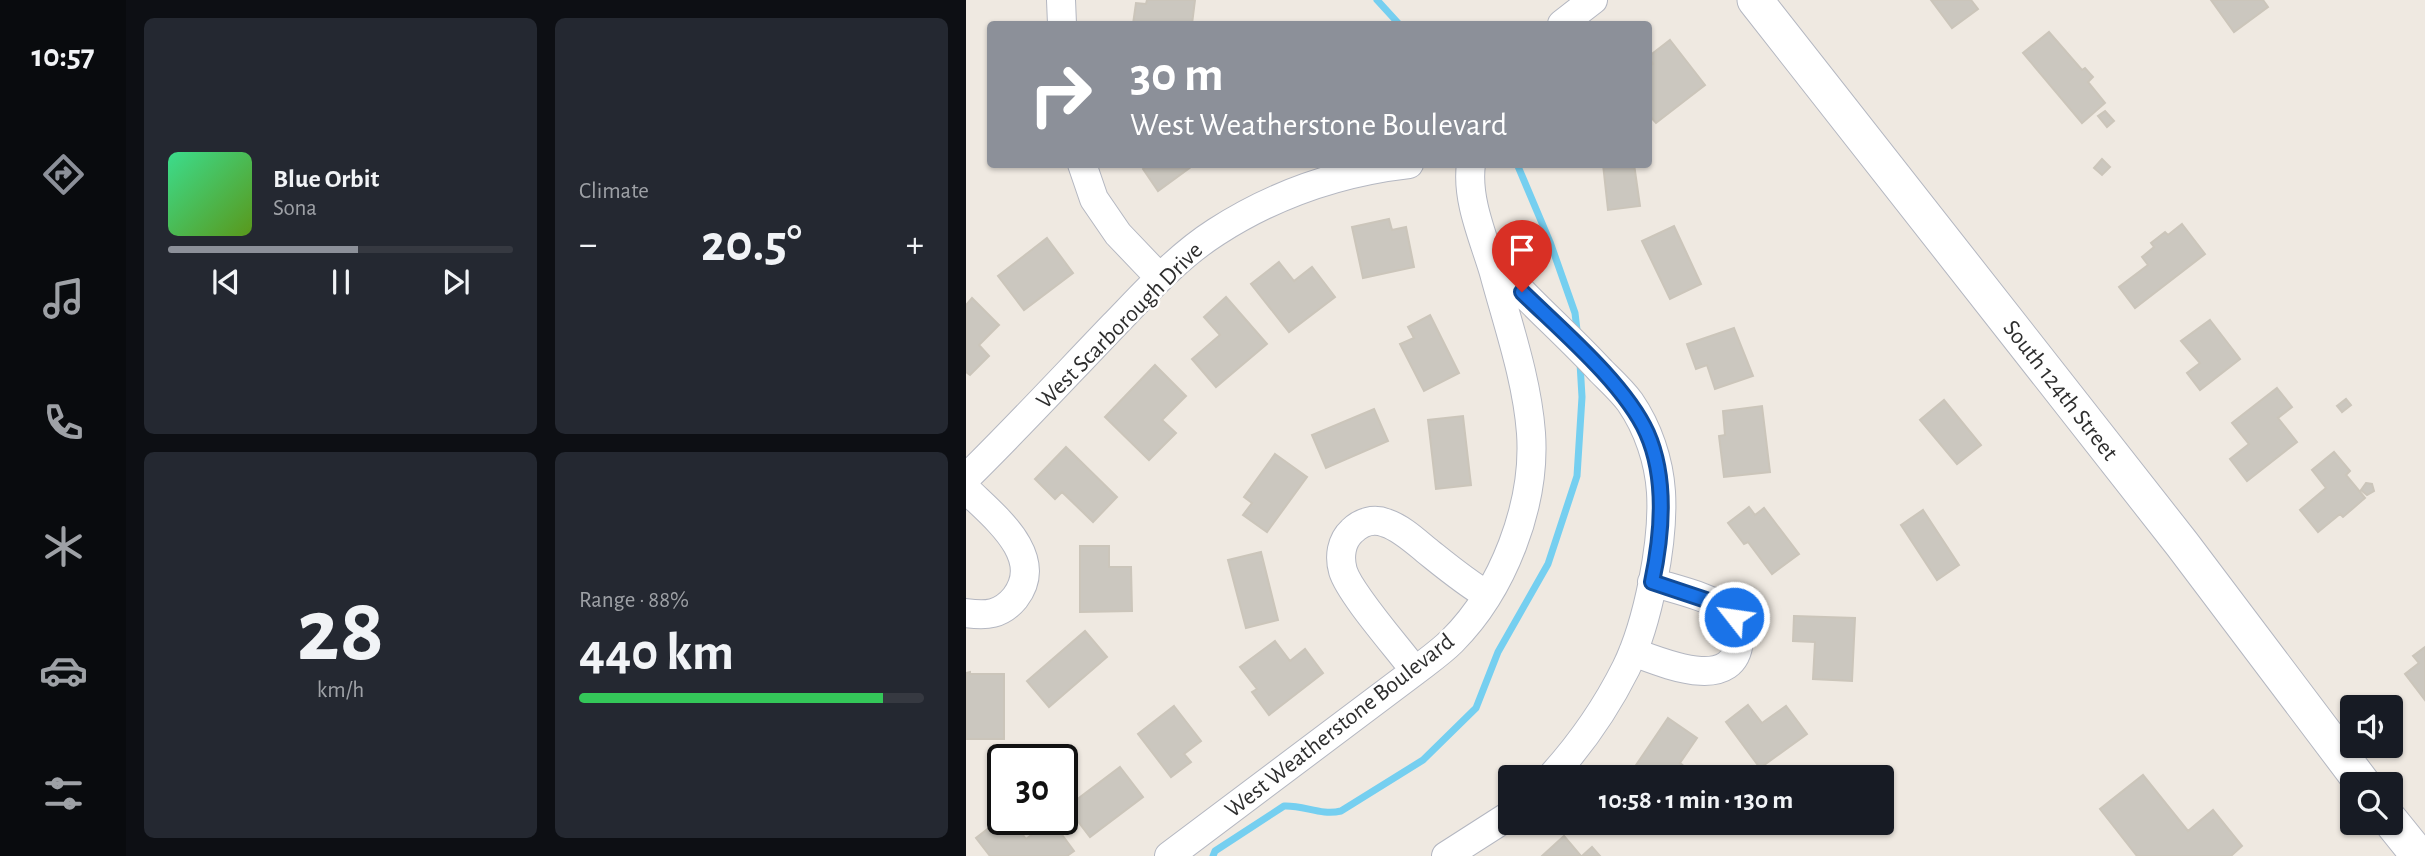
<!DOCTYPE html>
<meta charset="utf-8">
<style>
body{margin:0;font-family:"Alegreya Sans",sans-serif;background:#242831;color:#f1f3f6;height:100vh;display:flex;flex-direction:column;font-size:26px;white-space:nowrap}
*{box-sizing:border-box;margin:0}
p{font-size:23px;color:#9ea1a6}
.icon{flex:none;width:38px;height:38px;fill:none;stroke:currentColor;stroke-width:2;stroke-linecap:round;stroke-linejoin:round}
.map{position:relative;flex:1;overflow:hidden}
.sheet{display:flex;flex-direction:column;gap:18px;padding:18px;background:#0d0f14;width:840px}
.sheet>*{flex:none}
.top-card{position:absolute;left:21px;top:21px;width:665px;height:147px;border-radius:7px;box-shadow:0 2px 5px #0004;background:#8c9099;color:#fff;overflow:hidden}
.buttons{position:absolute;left:1374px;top:695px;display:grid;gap:14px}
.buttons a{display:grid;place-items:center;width:63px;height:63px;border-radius:7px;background:#171b24;box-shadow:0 2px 5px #0004;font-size:35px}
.speed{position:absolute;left:21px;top:744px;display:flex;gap:14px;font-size:35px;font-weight:700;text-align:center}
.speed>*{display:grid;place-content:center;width:91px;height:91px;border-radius:50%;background:#171b24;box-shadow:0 2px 5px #0004;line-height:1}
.speed .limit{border:4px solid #111;border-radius:10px;background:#fff;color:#111}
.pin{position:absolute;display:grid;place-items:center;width:60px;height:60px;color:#fff;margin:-72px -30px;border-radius:50% 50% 50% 0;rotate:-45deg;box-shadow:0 0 7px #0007}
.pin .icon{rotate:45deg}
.me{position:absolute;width:77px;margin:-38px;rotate:300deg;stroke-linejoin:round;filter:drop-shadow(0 0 5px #0008)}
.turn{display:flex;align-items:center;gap:24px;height:147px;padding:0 28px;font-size:32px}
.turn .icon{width:91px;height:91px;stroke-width:2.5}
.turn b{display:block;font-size:49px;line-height:60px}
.big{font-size:52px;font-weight:700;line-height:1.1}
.sheet .card{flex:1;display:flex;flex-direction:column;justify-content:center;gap:10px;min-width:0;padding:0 24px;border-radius:10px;background:#242831}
.sheet .dial{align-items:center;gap:0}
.dial b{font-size:91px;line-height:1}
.song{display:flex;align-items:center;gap:21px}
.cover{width:84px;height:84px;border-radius:10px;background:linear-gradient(135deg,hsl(150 70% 55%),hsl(90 70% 35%))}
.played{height:7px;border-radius:4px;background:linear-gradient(90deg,#8c9099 55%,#363941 55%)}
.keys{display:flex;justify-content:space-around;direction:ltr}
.heat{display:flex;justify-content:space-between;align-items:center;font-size:38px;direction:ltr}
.charge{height:10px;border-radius:5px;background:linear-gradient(90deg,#34c759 88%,#363941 0)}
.sheet .tiles{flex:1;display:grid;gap:18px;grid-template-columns:repeat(2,1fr)}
.trip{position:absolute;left:532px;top:765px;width:396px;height:70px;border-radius:7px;background:#171b24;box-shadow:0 2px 5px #0004;font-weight:700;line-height:70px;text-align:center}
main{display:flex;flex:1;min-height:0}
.dock{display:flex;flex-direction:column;width:126px;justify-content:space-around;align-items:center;background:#090b0e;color:#9ea1a6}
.dock .icon{width:49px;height:49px}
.dock .current{color:#8c9099}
.dock b{font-size:32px;color:#f1f3f6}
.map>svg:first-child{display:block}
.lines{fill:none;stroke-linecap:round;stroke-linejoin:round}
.stream{stroke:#75cff0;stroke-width:7}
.building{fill:#cbc7bf;stroke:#cbc5ba;stroke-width:2}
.minor-casing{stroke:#b4b7c1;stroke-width:30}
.tertiary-casing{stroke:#b4b7c1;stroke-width:37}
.minor{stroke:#fff;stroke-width:28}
.tertiary{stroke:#fff;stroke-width:35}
.route-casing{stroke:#114b97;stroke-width:18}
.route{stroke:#1a73e8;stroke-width:12}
.labels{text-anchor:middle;stroke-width:5;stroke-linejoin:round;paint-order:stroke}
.street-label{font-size:24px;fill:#2e2e2e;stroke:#fff}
</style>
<main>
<nav class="dock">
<b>10:57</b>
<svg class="icon current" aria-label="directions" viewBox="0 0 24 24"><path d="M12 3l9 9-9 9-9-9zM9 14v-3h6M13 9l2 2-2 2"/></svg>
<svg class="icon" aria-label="music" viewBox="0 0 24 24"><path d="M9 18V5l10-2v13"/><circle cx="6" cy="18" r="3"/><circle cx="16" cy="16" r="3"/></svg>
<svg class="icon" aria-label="phone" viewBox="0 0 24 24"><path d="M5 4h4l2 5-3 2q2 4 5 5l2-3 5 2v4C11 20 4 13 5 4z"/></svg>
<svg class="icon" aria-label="climate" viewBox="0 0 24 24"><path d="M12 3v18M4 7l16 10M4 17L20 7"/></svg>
<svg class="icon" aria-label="car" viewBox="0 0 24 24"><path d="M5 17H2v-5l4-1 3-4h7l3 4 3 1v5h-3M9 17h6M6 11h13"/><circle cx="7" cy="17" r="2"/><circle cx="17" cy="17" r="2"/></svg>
<svg class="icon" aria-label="filters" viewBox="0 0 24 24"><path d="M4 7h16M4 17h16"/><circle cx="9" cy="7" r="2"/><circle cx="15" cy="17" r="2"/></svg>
</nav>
<section class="sheet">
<div class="tiles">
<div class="card">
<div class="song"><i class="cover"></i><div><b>Blue Orbit</b><p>Sona</p></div></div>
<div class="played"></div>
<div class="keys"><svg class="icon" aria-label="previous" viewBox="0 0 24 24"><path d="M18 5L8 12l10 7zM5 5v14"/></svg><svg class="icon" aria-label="pause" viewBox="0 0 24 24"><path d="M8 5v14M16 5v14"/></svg><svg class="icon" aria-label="next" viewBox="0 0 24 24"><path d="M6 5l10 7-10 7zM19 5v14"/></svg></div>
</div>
<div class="card"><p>Climate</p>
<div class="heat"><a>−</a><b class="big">20.5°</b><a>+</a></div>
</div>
<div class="card dial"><b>28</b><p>km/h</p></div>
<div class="card"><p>Range · 88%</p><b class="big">440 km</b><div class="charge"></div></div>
</div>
</section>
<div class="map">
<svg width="1459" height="856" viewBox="0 0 1459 856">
<rect width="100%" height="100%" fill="#efe9e1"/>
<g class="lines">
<!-- stream -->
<path class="stream" d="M 411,0 L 433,24
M 551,164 L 584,242 L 609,313 L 611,330
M 247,856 L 249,851 L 318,806 C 338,805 355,816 375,811 L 457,760 L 510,708 L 532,652 L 582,564 L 611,476 L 616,397 L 614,363"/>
</g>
<!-- building -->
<path class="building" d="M 181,0 L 229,0 L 226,24 L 167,24 L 170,3 L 180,4 Z
M 965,0 L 1005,0 L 1012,9 L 986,28 Z
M 1245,0 L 1297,0 L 1302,7 L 1268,32 Z
M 1083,32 L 1116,70 L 1119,68 L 1127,77 L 1122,82 L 1139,103 L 1116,123 L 1057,53 Z
M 704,40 L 739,85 L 690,123 L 682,114 L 682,67 L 687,64 L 682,57 Z
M 1139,111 L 1148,121 L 1141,127 L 1132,116 Z
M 1136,159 L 1144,167 L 1136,175 L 1128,168 Z
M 183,164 L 229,164 L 192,191 L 177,169 Z
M 637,164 L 668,164 L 674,206 L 642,210 Z
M 423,219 L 426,230 L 440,227 L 448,267 L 397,278 L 386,227 Z
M 1216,224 L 1239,254 L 1169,308 L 1153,287 L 1182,265 L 1176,257 L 1188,247 L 1185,243 L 1199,232 L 1202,235 Z
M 708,226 L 735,284 L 704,299 L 676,241 Z
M 81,238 L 107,273 L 58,310 L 32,276 Z
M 313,262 L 328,281 L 346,267 L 369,297 L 323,332 L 285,284 Z
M 260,297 L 301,344 L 250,387 L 226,359 L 254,335 L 238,317 Z
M 6,298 L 33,325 L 13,345 L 23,356 L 4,375 L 0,372 L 0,305 Z
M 464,315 L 493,373 L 458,391 L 434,344 L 448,338 L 442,327 Z
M 1244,320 L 1274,359 L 1234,390 L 1221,373 L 1234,363 L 1215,341 Z
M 768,328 L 787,376 L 749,389 L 741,365 L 730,369 L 721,344 Z
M 189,365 L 220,396 L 196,420 L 210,433 L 183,460 L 139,417 Z
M 1311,388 L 1326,407 L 1312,418 L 1331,442 L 1281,481 L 1264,459 L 1283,444 L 1266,423 Z
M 1380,399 L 1385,405 L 1376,412 L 1371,406 Z
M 978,400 L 1015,445 L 991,464 L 954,420 Z
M 796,406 L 804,472 L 758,477 L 753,436 L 759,435 L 757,411 Z
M 408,409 L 422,441 L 360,468 L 346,435 Z
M 497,416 L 505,485 L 470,489 L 462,420 Z
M 100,447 L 151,497 L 127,522 L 96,492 L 89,499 L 69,479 Z
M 1368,452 L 1384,471 L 1380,475 L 1399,498 L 1377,517 L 1374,514 L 1352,532 L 1334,510 L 1360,488 L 1346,470 Z
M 309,454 L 341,477 L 301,532 L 277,515 L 286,503 L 278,497 Z
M 1400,483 L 1406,484 L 1408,491 L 1401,495 L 1395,490 Z
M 783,507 L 789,515 L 798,508 L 833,554 L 806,574 L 782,542 L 778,544 L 762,523 Z
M 957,510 L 993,565 L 971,580 L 935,525 Z
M 114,546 L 143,546 L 143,567 L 165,567 L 166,611 L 114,612 Z
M 295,552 L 312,620 L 280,628 L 262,560 Z
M 828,616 L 889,618 L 886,681 L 847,679 L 849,642 L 827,641 Z
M 119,631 L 141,657 L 83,707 L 61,681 Z
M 309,641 L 324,661 L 339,649 L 357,673 L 303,715 L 286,692 L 291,689 L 274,667 Z
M 1459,647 L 1459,700 L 1439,674 L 1453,663 L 1447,656 Z
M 4,672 L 4,674 L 38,674 L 38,739 L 0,739 L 0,673 Z
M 782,705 L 796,723 L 820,706 L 841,734 L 794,768 L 760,722 Z
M 208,706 L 235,741 L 218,754 L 225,762 L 205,777 L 172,734 Z
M 702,718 L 731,738 L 714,763 L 720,768 L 714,777 L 668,777 L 664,774 Z
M 154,767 L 177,797 L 124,837 L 101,807 Z
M 1177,775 L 1222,831 L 1247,810 L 1276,846 L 1265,856 L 1171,856 L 1134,809 Z
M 37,817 L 37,819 L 45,819 L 60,839 L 85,820 L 108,851 L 101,856 L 24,856 L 10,838 Z
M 598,836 L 615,856 L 576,856 Z
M 626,847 L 634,856 L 616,856 Z"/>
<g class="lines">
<!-- minor casing -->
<g class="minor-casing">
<path id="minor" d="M 95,0 L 96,24
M 596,24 L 627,0
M 116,164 L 128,199 L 152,234 L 194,278
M 527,261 C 561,300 600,333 635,371 C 645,381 656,391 664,402 C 682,428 693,461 695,492 C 698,542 682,623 660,668 C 640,708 615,744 585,777
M 0,478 C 51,428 99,376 148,325 C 180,292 211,257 250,232 C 309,194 373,172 443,164
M 0,489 C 27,516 81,556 49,598 C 35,615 20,616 0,613
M 667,652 C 695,662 769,695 773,640 C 774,629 771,618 762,611 C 745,597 708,589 686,582
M 449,671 C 433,649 384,594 377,571 C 373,557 375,541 386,531 C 395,522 408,518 420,523 C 435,528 448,540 460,550 C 480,566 499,582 521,595
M 203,856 L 449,671 C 462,661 475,652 486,641 C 537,590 570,505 565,433 C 561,379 542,325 528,273 C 518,239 500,200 505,164
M 480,856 L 544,815"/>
</g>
<!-- tertiary casing -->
<g class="tertiary-casing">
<path id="tertiary" d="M 789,0 L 1216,544 L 1397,784
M 1424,820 L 1453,856"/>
</g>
<!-- minor -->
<use href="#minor" class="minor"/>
<!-- tertiary -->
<use href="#tertiary" class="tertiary"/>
</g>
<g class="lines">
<!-- route casing -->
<g class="route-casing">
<path id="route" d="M 556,292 C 595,330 659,384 681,433 C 701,478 696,535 686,582 L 749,603 L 768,617"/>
</g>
<!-- route -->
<use href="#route" class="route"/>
</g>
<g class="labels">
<!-- street labels -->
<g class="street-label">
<text transform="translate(153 325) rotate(-45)" y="8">West Scarborough Drive</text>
<text transform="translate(1095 390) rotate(52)" y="8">South 124th Street</text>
<text transform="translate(373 725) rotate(-38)" y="8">West Weatherstone Boulevard</text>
</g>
</g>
</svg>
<div class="buttons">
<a><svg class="icon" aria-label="sound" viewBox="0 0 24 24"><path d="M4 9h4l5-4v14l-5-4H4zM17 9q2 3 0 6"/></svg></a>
<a><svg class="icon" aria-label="search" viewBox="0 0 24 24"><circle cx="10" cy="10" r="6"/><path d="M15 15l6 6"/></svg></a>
</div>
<div class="speed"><div class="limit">30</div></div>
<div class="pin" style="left:556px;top:292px;background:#d93025"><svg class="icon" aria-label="arrive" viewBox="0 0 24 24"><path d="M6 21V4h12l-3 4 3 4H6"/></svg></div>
<svg class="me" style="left:768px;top:617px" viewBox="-20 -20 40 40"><circle r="17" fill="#1a73e8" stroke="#fff" stroke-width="3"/><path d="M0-11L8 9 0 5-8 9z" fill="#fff"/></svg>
<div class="trip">10:58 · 1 min · 130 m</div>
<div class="top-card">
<div class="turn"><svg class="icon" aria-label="right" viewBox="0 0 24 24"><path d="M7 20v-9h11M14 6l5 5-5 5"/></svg><div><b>30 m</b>West Weatherstone Boulevard</div></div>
</div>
</div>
</main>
